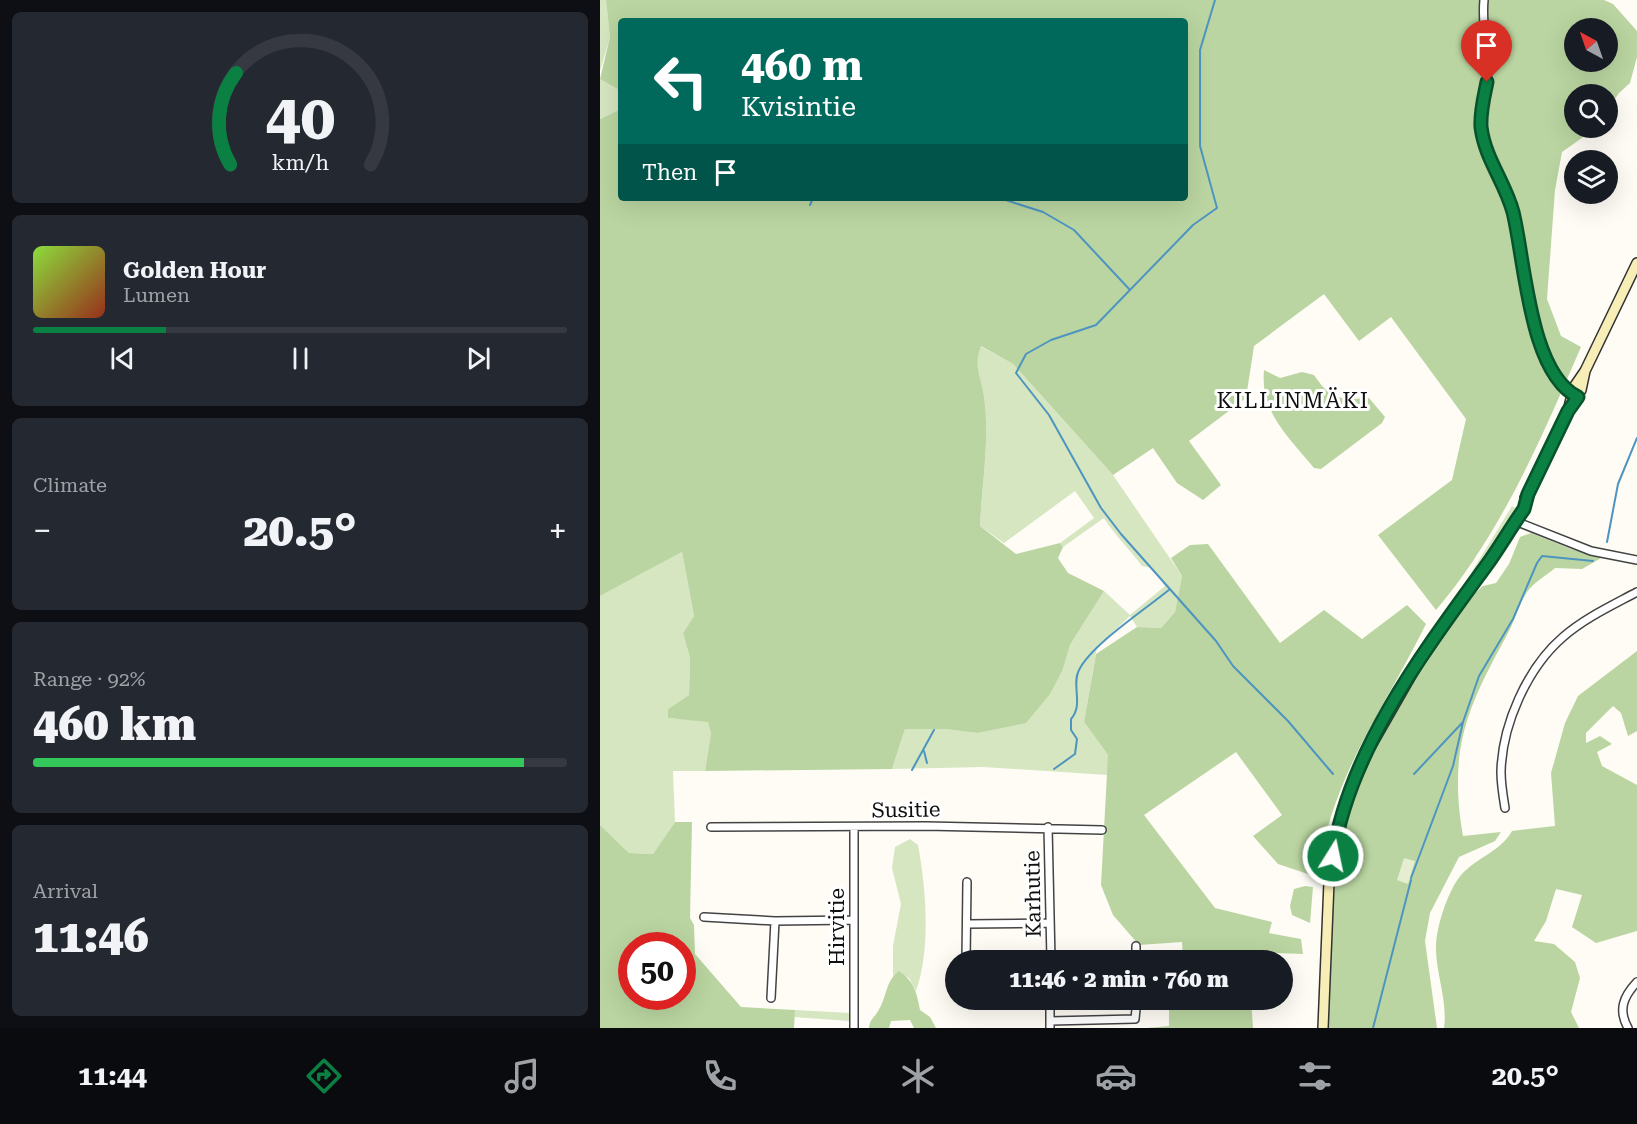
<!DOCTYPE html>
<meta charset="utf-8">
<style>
body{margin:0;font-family:"Roboto Serif",serif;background:#242831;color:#f1f3f6;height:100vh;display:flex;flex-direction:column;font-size:22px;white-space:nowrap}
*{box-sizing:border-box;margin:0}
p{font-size:20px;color:#9ea1a6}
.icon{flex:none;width:33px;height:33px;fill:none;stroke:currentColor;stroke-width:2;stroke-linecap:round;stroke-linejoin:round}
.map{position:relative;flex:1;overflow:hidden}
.sheet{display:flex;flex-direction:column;gap:12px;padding:12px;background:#0d0f14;width:600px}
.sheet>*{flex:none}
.guide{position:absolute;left:18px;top:18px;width:570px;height:183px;border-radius:6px;box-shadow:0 6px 24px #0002;background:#00695c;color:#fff;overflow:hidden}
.needle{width:39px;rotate:320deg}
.fabs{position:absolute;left:964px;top:18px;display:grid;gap:12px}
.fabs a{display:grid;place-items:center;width:54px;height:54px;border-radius:50%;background:#171b24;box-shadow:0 6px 24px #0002;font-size:30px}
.speed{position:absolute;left:18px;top:932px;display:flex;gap:12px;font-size:30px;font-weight:700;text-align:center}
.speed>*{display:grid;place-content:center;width:78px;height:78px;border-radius:50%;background:#171b24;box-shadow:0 6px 24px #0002;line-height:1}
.speed .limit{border:9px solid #d22;background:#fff;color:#111}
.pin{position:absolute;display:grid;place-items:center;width:51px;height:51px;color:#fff;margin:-62px -26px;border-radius:50% 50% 50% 0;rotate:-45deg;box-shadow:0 0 6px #0007}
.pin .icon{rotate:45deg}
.me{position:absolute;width:66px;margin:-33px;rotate:10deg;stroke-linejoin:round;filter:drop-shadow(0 0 4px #0008)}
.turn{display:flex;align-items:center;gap:21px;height:126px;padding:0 24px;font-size:27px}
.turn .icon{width:78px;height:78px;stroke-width:2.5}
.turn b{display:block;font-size:42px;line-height:51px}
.then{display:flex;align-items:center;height:57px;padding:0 24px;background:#0003;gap:12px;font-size:22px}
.big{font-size:45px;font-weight:800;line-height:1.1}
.sheet .card{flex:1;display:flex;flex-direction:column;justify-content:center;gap:9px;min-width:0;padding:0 21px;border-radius:9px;background:#242831}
.sheet .dial{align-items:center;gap:0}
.dial svg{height:156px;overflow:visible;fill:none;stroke:#363941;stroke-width:7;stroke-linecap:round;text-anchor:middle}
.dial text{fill:#f1f3f6;stroke:none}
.song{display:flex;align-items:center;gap:18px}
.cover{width:72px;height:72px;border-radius:9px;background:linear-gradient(135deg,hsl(90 70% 55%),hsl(10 70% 35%))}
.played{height:6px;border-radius:3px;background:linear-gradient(90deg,#0b8043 25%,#363941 25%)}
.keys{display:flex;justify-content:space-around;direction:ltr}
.heat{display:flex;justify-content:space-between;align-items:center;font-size:33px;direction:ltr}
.charge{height:9px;border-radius:4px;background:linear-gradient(90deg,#34c759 92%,#363941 0)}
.trip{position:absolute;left:345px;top:950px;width:348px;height:60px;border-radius:30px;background:#171b24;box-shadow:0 6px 24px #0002;font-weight:800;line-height:60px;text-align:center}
.tab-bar{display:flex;height:96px;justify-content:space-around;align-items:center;background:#090b0e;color:#9ea1a6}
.tab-bar .icon{width:42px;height:42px}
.tab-bar .current{color:#0b8043}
.tab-bar b{font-size:27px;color:#f1f3f6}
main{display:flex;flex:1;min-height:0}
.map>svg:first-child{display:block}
.green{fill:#d5e6c1}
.forest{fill:#bad5a1;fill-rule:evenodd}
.pitch{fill:#e5eed1}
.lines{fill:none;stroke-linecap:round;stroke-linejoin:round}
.stream{stroke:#4d95c0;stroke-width:2}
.street-casing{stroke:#434343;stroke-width:10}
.secondary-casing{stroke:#323232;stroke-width:12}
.street{stroke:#fff;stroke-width:7}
.secondary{stroke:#f7eeb7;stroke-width:9}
.route-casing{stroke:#07532c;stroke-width:15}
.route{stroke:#0b8043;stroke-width:10}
.labels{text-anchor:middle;stroke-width:6;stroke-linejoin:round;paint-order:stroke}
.street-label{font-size:21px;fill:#101010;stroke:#fff}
.neighbourhood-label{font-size:22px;letter-spacing:1.5px;fill:#101010;stroke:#fff}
</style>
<main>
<section class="sheet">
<div class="card dial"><svg viewBox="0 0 100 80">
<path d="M14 69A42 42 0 1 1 86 69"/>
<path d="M14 69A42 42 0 0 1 17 22" stroke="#0b8043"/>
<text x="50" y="56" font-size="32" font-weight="700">40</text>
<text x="50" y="72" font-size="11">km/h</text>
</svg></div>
<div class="card">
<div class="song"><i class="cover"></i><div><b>Golden Hour</b><p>Lumen</p></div></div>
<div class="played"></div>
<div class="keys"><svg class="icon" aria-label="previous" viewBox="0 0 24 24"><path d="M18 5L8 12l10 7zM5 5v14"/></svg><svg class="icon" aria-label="pause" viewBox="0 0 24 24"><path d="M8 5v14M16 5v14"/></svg><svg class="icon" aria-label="next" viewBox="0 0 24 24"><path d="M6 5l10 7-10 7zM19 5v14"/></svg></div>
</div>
<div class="card"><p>Climate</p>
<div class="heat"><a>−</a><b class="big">20.5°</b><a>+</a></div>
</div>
<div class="card"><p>Range · 92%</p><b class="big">460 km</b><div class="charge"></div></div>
<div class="card"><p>Arrival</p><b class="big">11:46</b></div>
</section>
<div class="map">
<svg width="1037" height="1028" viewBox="0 0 1037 1028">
<rect width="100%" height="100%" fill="#fefcf5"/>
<!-- green -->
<path class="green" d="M 0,0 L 6,0 L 10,37 L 0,71 Z
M 0,79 L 21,91 L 21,109 L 0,119 Z
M 380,346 L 413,364 L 513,475 L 582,576 L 575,612 L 561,628 L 537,627 L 530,616 L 497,647 L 484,722 L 508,755 L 508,775 L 383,767 L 292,769 L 305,729 L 345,729 L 377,733 L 463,669 L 470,645 L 504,591 L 530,615 L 565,586 L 552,568 L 542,566 C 529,548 515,536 504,518 L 463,547 L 460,543 L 494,518 L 475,491 L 404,543 L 380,526 C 382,483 390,439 384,396 C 381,376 373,366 380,346 Z
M 912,506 L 915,508 L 889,554 L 862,588 Z
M 82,552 L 94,616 L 83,633 L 90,658 L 89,695 L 68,709 L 68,718 L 108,721 L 111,733 L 105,771 L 73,771 L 75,822 L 53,854 L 29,853 L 0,825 L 0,596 Z
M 310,839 L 318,845 C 326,887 331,950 316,991 L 309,978 L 299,972 L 293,976 L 293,946 L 301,904 L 292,868 L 295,847 Z
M 195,1010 L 250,1013 L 249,1021 L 194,1017 Z"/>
<!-- forest -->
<path class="forest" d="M 6,0 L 1004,0 L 1013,4 L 1037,31 L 1037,57 L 1030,83 L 1019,93 L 1008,109 L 1008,94 L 975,94 L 975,128 L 996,128 L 962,152 L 955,190 L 947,299 L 961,336 L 981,347 C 941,439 902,532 836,610 L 778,535 L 852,480 L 866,419 L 791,317 L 759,341 L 724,294 L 654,346 L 646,398 L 589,441 L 621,485 L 603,500 L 577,483 L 553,448 L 513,475 L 413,364 L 381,346 C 373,366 381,376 384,396 C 390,439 382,483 380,526 L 416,554 L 460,543 L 463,547 L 458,558 L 468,573 L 504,591 L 470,645 L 463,669 L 450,694 L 426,723 L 377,733 L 345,729 L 305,729 L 292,769 L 105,771 L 111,733 L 108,722 L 68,718 L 68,709 L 89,695 L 90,658 L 83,633 L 94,616 L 82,552 L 0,596 L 0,119 L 21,109 L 21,198 L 585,198 L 585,21 L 21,21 L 21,91 L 0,79 L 10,37 ZM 975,28 L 1008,28 L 1008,62 L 975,62 Z
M 664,370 L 680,378 L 702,372 L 714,375 C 731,400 740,400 769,398 L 785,417 L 782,423 L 721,469 L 714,468 C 689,437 660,413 664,370 Z
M 931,533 L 971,549 L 1003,557 L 982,569 L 955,568 C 947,575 933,583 927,592 C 919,604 915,620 908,633 C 867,708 848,749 863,836 L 901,832 L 895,841 L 859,857 L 830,913 L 825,941 L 837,1028 L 728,1028 L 732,914 L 738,854 L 750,796 L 817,674 L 865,602 L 883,586 L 896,583 L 909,564 L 920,537 Z
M 608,544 L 680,643 L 724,610 L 762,639 L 807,605 L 826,624 C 782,713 732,775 717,877 L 678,864 L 653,836 L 682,815 L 636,752 L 544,815 L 615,908 L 672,922 L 669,933 L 701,939 L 703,954 L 648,952 L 648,960 L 583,960 L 582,942 L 539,945 L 513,915 L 501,885 L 508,755 L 484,722 L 496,654 L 537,627 L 561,628 L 575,612 L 582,576 L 571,558 L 590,545 Z
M 1037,651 L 1037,731 L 1028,736 L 1021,713 L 1013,706 L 986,733 L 986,743 L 1000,736 L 1012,744 L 997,752 L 1002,766 L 1037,785 L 1037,931 L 996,943 L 972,927 L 982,895 L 956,889 L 946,921 L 934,941 L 954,944 L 975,962 L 980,978 L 971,1012 L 979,1028 L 844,1028 C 848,1000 835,972 836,945 C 837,925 847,895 858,879 C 873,858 900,853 912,831 L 955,826 L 951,773 L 965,723 L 978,696 Z
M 75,822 L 92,822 L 90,918 L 94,925 L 95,954 L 141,1007 L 195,1010 L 194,1028 L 0,1028 L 0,825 L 29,853 L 53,854 ZM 32,945 L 82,945 L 82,996 L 32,996 Z
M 705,886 L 713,887 L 710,923 L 692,915 L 690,906 L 694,889 Z
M 299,971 C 314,981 317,993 320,1010 L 330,1017 L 336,1028 L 314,1028 L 310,1020 L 291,1021 L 289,1028 L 269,1028 C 270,1019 274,1018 278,1011 C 287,998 285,981 299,971 Z
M 569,999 L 651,999 L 653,1028 L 547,1028 L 569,1026 Z"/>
<!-- pitch -->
<path class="pitch" d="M 804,858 L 815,861 L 808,884 L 797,880 Z"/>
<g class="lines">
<!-- stream -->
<path class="stream" d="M 615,0 L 600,50 L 600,146 L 617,208 L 593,225 L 496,325 L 451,340 L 426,354 L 416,373 L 449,415 L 501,508 L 521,534 L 616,641 L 633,666 L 688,721 L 733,774
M 399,198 L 443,212 L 474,230 L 530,290
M 210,205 L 213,198
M 1007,542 L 1018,484 L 1037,438
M 324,751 L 327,763
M 454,769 L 475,754 L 477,739 L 471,730 L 471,719 C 484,705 471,685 479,670 C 492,644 546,609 570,589
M 312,770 L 334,730
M 814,774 L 863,722
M 811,878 L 853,766 L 863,722 L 879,676 L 913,619 L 937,563 L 942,556 L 993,561
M 773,1028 L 811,880"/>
<!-- street casing -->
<g class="street-casing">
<path id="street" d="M 884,0 C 881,28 890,54 887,82 C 886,97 880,111 881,127 C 885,159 906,182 913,213 C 925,260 929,369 974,396
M 915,521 L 991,551 L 1037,560
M 905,808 C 903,796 901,784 901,772 C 902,725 927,668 963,637 C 985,618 1011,606 1037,592
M 111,827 L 326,826 L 502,830
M 254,827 L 254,1028
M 448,827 L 451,960
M 104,917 L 175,921 L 254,920
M 367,924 L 450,923
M 536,946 L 536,960
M 366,960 L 367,882
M 458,960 L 464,959
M 171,998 L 175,921
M 450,1021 L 535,1019 L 537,999
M 450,1028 L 450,999
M 1028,1028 C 1018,1010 1023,997 1037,982"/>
</g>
<!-- secondary casing -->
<g class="secondary-casing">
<path id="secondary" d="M 969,407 L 974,387 L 985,371 L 1037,263
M 925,498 L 968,411 L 981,390 L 985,371
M 723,1028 L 729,882 L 736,837 L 747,798 L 769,749 L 817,665 L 925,509 L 928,494"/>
</g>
<!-- street -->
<use href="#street" class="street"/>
<!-- secondary -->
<use href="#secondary" class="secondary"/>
</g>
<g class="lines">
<!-- route casing -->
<g class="route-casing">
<path id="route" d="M 733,856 C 749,750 824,651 886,566 C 900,547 911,527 924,509 L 928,494 L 968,411 L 978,397 C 929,373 925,260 913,212 C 905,182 885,159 881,127 C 880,112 884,97 887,82"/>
</g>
<!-- route -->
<use href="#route" class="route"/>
</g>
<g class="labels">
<!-- street labels -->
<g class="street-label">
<text transform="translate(306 810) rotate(-1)" y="7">Susitie</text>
<text transform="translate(433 894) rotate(-91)" y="7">Karhutie</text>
<text transform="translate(237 927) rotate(-90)" y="7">Hirvitie</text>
</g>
<!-- neighbourhood labels -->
<g class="neighbourhood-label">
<text x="693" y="408">KILLINMÄKI</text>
</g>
</g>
</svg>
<div class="fabs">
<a><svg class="needle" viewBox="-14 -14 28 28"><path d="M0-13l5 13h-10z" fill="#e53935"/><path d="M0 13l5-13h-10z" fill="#9ea1a6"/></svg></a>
<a><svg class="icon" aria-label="search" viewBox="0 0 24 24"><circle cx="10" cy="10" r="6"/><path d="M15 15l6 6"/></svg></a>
<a><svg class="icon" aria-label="layers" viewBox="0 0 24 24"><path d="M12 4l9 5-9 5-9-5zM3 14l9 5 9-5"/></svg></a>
</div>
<div class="speed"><div class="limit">50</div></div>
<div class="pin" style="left:887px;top:82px;background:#d93025"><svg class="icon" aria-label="arrive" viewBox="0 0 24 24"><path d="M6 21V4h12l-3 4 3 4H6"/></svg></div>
<svg class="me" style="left:733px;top:856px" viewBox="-20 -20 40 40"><circle r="17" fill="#0b8043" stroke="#fff" stroke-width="3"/><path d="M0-11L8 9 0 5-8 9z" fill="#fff"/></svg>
<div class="trip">11:46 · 2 min · 760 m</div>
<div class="guide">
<div class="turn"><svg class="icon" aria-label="left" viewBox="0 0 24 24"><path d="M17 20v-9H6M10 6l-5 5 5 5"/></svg><div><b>460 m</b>Kvisintie</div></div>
<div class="then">Then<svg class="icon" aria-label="arrive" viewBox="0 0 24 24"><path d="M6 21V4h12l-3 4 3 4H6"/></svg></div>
</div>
</div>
</main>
<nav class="tab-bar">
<b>11:44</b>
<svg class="icon current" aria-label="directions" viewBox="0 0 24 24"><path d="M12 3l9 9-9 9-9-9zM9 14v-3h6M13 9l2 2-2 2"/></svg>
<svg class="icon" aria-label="music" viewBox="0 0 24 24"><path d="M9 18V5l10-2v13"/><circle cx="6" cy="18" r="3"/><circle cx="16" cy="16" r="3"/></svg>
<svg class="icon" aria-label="phone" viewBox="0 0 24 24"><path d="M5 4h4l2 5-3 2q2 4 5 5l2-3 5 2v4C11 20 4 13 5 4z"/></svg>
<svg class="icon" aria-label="climate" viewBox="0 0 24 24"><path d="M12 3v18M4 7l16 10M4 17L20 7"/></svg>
<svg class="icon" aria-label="car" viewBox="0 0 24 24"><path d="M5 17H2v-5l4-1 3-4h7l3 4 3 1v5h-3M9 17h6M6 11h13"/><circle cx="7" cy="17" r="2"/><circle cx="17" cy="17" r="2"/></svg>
<svg class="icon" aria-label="filters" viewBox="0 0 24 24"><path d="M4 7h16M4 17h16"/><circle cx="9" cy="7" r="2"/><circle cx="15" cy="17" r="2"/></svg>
<b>20.5°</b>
</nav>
